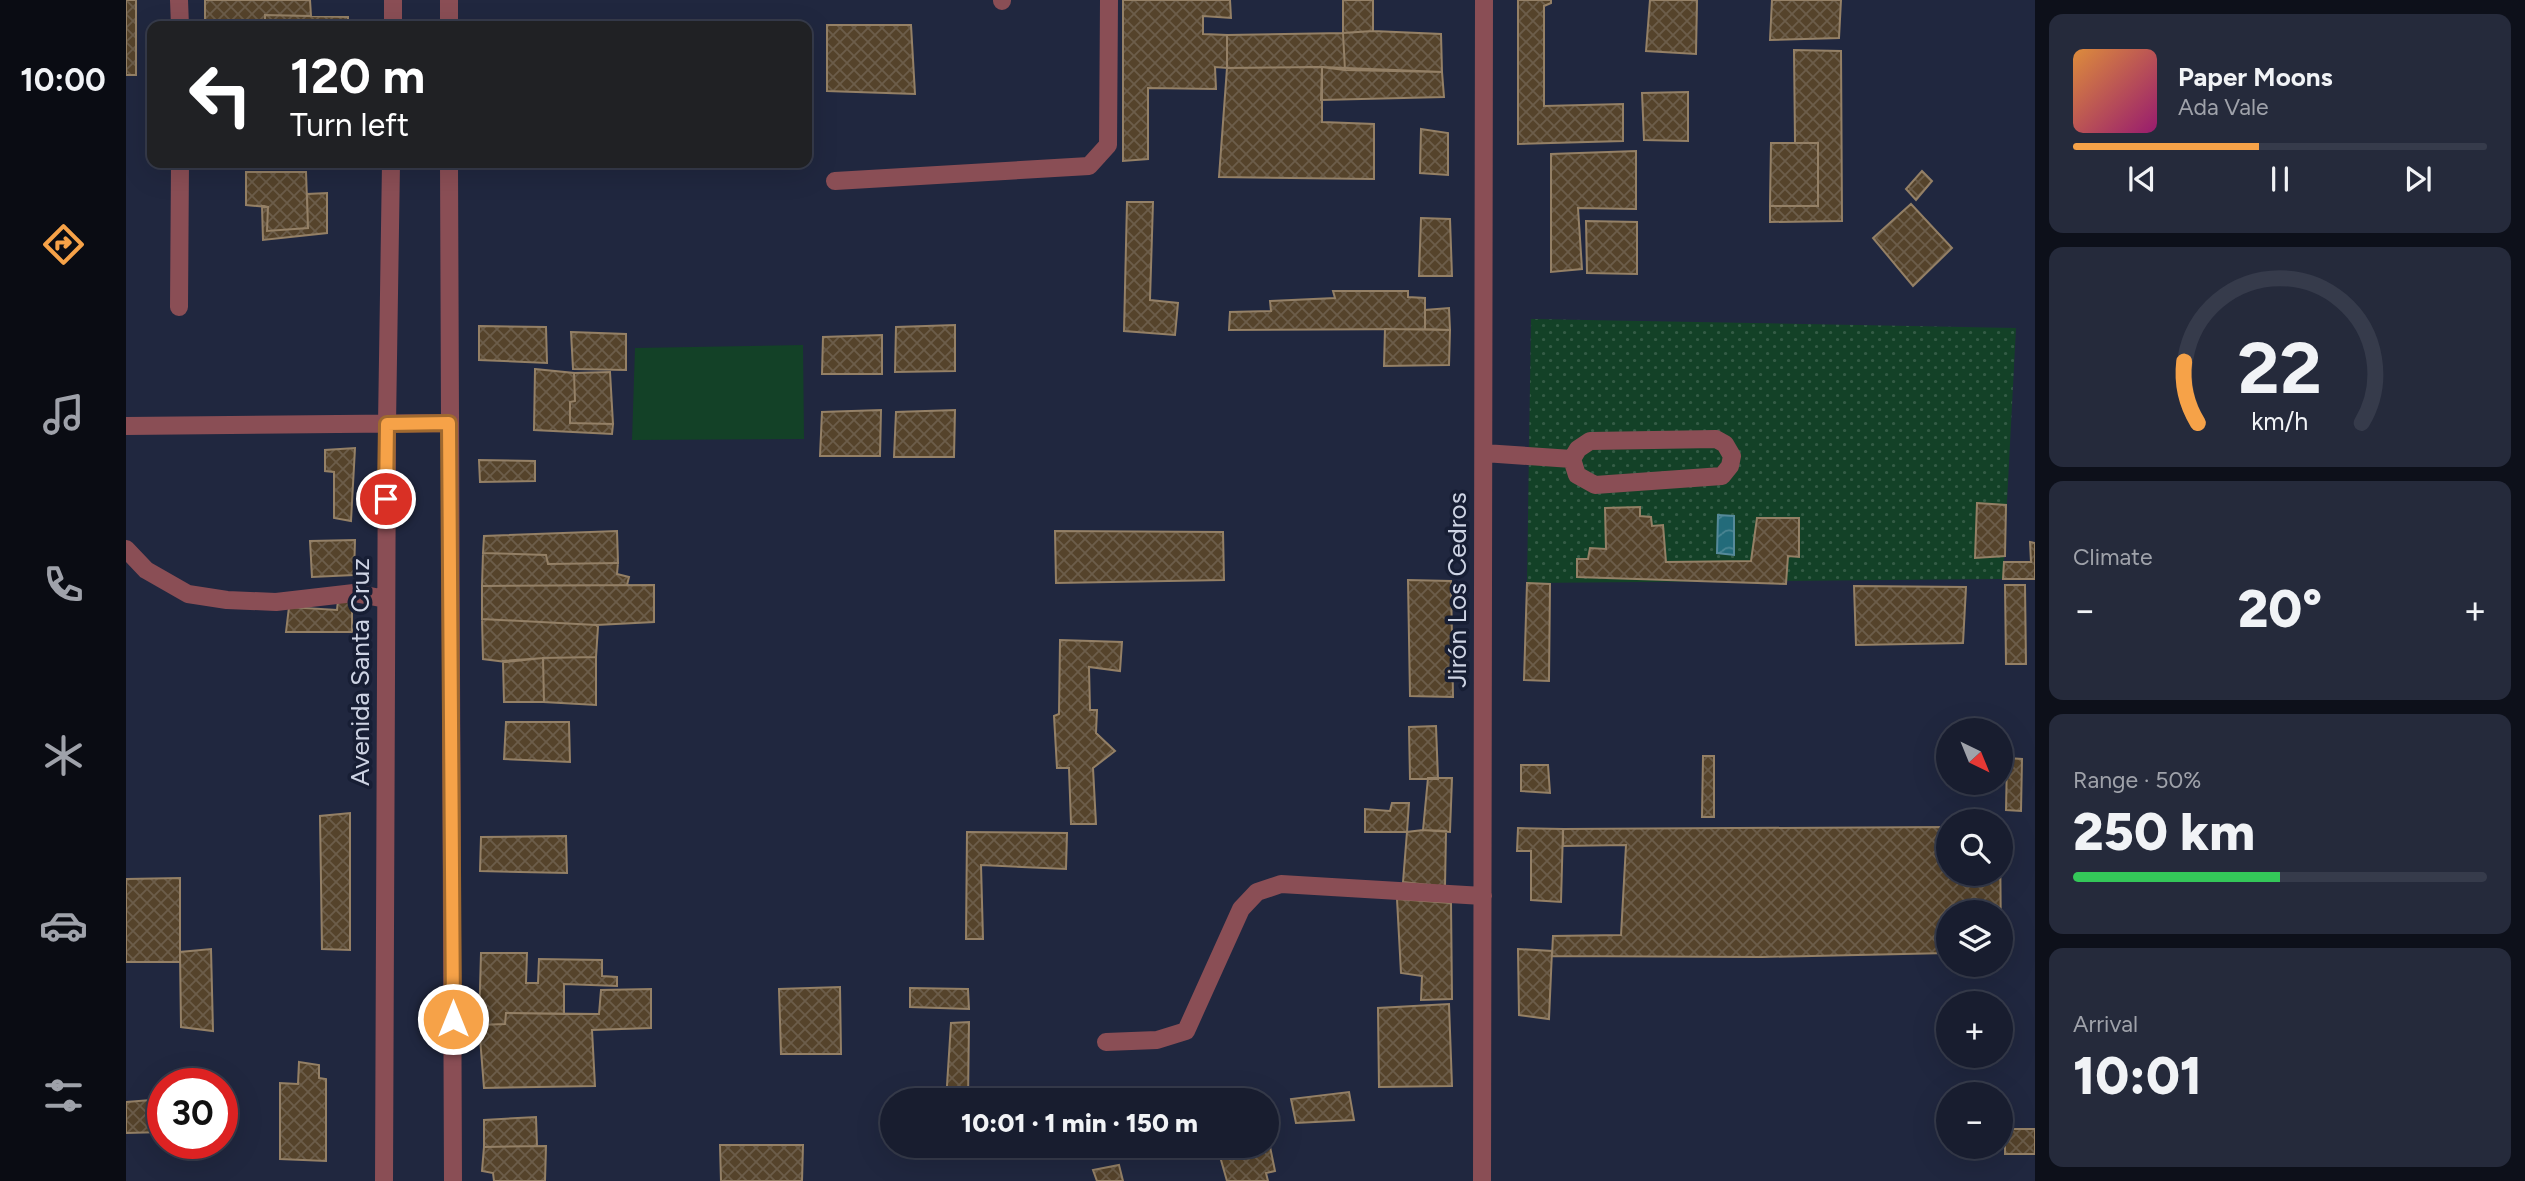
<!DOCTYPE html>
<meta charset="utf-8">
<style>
body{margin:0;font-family:Figtree,sans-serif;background:#252a3b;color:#f1f3f6;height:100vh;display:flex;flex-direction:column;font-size:26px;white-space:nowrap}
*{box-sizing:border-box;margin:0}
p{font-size:23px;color:#9fa2aa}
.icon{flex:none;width:38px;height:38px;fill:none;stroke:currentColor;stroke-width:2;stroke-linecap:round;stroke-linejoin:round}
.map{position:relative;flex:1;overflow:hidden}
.panel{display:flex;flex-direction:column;gap:14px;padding:14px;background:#0d101a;width:490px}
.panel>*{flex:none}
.hud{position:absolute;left:21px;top:21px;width:665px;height:147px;border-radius:14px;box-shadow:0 7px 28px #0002,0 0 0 2px #363b4b;background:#202124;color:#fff;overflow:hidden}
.needle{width:46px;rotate:137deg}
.fabs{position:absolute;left:1810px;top:718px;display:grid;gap:14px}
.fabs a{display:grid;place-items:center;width:77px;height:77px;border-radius:50%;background:#181d2f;box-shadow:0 7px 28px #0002,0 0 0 2px #363b4b;font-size:35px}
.speed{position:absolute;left:21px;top:1068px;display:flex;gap:14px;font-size:35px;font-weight:700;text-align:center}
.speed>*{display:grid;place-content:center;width:91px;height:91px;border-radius:50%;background:#181d2f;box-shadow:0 7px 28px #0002,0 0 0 2px #363b4b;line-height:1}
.speed .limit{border:10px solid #d22;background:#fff;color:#111}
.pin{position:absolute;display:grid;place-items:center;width:60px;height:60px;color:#fff;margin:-30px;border:4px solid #fff;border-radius:50%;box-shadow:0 2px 7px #0007}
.me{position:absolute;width:77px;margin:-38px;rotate:0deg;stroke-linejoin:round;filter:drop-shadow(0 0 5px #0008)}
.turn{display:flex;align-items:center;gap:24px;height:147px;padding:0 28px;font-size:32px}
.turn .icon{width:91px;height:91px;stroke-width:2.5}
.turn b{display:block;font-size:49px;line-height:60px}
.big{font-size:52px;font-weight:800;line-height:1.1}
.panel .card{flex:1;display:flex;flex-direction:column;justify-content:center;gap:10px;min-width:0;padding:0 24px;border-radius:14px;background:#252a3b}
.panel .dial{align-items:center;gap:0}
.dial svg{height:182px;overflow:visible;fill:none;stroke:#363b4b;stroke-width:7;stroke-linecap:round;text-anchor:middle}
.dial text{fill:#f1f3f6;stroke:none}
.song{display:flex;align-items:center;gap:21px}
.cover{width:84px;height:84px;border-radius:10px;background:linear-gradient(135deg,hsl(30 70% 55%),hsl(320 70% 35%))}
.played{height:7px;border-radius:4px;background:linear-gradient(90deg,#f6a248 45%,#363b4b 45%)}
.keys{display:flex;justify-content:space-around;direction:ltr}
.heat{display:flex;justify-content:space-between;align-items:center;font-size:38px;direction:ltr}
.charge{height:10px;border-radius:5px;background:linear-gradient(90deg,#34c759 50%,#363b4b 0)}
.trip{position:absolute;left:754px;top:1088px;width:399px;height:70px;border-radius:35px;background:#181d2f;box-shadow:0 7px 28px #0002,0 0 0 2px #363b4b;font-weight:800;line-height:70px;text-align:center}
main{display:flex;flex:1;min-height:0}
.menu{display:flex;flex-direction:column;width:126px;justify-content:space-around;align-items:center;background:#0a0c13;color:#9fa2aa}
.menu .icon{width:49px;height:49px}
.menu .current{color:#f6a248}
.menu b{font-size:32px;color:#f1f3f6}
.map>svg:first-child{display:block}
.green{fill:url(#green-dots)}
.pitch{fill:#134127}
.water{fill:url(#water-waves);stroke:#568a9a;stroke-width:2}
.building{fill:url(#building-cross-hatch);stroke:#948066;stroke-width:2}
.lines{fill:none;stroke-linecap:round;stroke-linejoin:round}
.minor{stroke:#8a4e55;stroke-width:18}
.route-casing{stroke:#a0692f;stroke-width:18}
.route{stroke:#f6a248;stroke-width:12}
.labels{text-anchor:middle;stroke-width:7;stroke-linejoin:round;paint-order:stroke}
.street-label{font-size:26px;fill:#cdd3e3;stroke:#171e34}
</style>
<main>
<nav class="menu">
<b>10:00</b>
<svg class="icon current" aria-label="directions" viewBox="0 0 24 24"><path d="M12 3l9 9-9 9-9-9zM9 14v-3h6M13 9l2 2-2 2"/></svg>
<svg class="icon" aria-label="music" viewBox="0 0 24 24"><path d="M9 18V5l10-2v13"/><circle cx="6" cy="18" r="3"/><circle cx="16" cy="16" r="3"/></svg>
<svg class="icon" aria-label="phone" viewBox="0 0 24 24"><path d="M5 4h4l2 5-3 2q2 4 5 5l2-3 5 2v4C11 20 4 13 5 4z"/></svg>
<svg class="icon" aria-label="climate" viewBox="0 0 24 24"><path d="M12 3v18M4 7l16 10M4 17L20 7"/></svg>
<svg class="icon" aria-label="car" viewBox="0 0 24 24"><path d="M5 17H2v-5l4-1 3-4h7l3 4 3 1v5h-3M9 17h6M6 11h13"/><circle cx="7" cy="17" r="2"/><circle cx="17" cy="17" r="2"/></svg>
<svg class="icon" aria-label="filters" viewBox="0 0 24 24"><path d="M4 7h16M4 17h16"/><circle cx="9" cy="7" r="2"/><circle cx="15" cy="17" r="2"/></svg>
</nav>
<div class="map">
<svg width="1909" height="1181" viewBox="0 0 1909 1181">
<defs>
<pattern id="green-dots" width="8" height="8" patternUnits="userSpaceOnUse" patternTransform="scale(1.75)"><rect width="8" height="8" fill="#134127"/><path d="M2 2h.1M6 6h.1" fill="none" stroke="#345c46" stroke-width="1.8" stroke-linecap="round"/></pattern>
<pattern id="water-waves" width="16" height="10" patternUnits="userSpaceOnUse" patternTransform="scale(1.75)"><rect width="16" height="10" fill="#236b7a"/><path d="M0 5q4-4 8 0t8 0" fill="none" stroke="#4c8693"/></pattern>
<pattern id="building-cross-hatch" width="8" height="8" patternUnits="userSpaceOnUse" patternTransform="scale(1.75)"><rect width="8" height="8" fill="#55432b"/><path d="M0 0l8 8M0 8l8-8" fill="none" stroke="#6c5d4a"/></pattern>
</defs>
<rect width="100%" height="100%" fill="#20273f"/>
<!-- green -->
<path class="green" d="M 1405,319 L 1890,328 L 1877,579 L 1401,583 Z"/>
<!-- pitch -->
<path class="pitch" d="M 677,345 L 678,439 L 506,440 L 509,348 Z"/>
<!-- water -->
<path class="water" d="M 1592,515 L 1608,516 L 1608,555 L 1591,553 Z"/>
<!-- building -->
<path class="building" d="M 0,0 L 10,0 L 10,75 L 0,75 Z
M 79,0 L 184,0 L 185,16 L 139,15 L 139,26 L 79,26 Z
M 997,0 L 1104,0 L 1105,18 L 1077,16 L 1077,34 L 1101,35 L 1101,68 L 1089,67 L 1090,89 L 1022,88 L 1022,159 L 997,161 Z
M 1217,0 L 1247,0 L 1247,31 L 1217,33 Z
M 1392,0 L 1425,0 L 1425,3 L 1418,6 L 1418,106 L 1497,104 L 1497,141 L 1392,144 Z
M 1524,0 L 1571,0 L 1570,54 L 1520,51 Z
M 1646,0 L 1715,0 L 1713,38 L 1644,40 Z
M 139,15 L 222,17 L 222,26 L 139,26 Z
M 701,25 L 785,25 L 789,94 L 701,91 Z
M 1247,31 L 1315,34 L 1316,72 L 1219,70 L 1217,33 Z
M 1217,33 L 1219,70 L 1196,67 L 1101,68 L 1101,35 Z
M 1668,50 L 1715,51 L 1716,221 L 1644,222 L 1644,206 L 1692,206 L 1692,143 L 1669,143 Z
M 1196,67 L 1316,72 L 1318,97 L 1195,100 Z
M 1196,67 L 1196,122 L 1248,124 L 1248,179 L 1093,177 L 1101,68 Z
M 1562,92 L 1562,141 L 1518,140 L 1516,93 Z
M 1295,129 L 1322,133 L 1322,175 L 1294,173 Z
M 1645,143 L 1692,143 L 1692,206 L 1644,206 Z
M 1510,151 L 1510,209 L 1452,208 L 1456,269 L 1425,272 L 1425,154 Z
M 1796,171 L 1806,181 L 1790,200 L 1780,189 Z
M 120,172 L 180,172 L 182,228 L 141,231 L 142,207 L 120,205 Z
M 201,193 L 201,233 L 137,240 L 136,206 L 142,207 L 141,231 L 182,228 L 181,194 Z
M 1001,202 L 1027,202 L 1024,300 L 1052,303 L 1049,335 L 998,331 Z
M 1785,204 L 1826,248 L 1787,286 L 1747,238 Z
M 1295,218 L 1324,219 L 1326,276 L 1293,276 Z
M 1460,221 L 1511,222 L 1511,274 L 1461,273 Z
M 1207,291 L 1282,291 L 1282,297 L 1299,298 L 1299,329 L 1103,330 L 1104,312 L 1145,311 L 1144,301 L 1209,298 Z
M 1323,308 L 1324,330 L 1299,329 L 1299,310 Z
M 829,325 L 829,371 L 769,372 L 770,327 Z
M 353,326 L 420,327 L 421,363 L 353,360 Z
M 1259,329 L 1324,330 L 1323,365 L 1258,366 Z
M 445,332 L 500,334 L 500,370 L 447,369 Z
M 756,335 L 756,374 L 696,374 L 697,337 Z
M 409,369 L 448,373 L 449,401 L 444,402 L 444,423 L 487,424 L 486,434 L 408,430 Z
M 484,372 L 487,424 L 444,423 L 444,402 L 449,401 L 448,373 Z
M 755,410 L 754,456 L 694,456 L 696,412 Z
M 829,410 L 828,457 L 768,457 L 770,412 Z
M 229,448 L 225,521 L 208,518 L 208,472 L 199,471 L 199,450 Z
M 353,460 L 409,461 L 409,481 L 354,482 Z
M 1851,503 L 1880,505 L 1879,556 L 1849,558 Z
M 1514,507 L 1514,516 L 1525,517 L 1526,526 L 1537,525 L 1540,562 L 1625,561 L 1631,518 L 1673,518 L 1673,557 L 1662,556 L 1660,584 L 1451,577 L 1451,559 L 1462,559 L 1464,548 L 1480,549 L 1479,508 Z
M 491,531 L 492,563 L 422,564 L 420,555 L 357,553 L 358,536 Z
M 929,531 L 1097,532 L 1098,580 L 930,583 Z
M 229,540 L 228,575 L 186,577 L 184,541 Z
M 1904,542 L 1909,543 L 1909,579 L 1877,579 L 1878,562 L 1905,562 Z
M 357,553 L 420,555 L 422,564 L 492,563 L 491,574 L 503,577 L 501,585 L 356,586 Z
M 1282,580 L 1325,581 L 1327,697 L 1284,696 Z
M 1401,583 L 1424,584 L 1423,681 L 1398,680 Z
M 528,585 L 528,622 L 470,625 L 356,619 L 356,586 Z
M 1879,585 L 1899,585 L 1900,664 L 1880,664 Z
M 1728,586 L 1840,587 L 1837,643 L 1730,645 Z
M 226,599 L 226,632 L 160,632 L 163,607 L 211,610 L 212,600 Z
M 356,619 L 470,625 L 472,627 L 470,657 L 417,658 L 380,662 L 357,659 Z
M 934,640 L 996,642 L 994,671 L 963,667 L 964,710 L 971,710 L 970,733 L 989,751 L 967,768 L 970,824 L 945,824 L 943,768 L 931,768 L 928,716 L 933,714 Z
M 470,657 L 470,705 L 418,702 L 417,658 Z
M 417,658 L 418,702 L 378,702 L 377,661 Z
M 380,722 L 443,722 L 444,762 L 378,759 Z
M 1310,726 L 1312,779 L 1284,779 L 1283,727 Z
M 1577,756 L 1588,756 L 1588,817 L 1576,817 Z
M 1881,758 L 1896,759 L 1895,811 L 1880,810 Z
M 1395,765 L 1422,765 L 1424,793 L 1395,791 Z
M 1302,778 L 1326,778 L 1324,832 L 1297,830 Z
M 1266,803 L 1283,803 L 1281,832 L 1239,832 L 1239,809 L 1264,811 Z
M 224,813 L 224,950 L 196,949 L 194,816 Z
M 1874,826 L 1875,952 L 1874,912 L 1822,912 L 1822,953 L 1636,957 L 1426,956 L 1427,936 L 1495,935 L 1500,845 L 1437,846 L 1437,829 L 1822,827 L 1822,873 L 1874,873 Z
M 1392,828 L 1437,829 L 1435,902 L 1405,900 L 1405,851 L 1391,851 Z
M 1297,830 L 1320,831 L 1319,887 L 1277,882 L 1281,832 Z
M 841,832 L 941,833 L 940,869 L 855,865 L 857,939 L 840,939 Z
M 440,836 L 441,873 L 354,871 L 355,837 Z
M 54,878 L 54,962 L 0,962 L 0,879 Z
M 1271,899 L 1325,903 L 1326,999 L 1295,1000 L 1296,976 L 1275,973 Z
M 85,949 L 87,1031 L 55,1027 L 54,952 Z
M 1392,949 L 1426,951 L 1423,1019 L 1393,1015 Z
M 355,953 L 401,953 L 400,983 L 412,983 L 413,959 L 476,960 L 476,976 L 491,977 L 491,986 L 438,984 L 438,1014 L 380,1013 L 379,1024 L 353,1025 Z
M 714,987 L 715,1054 L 655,1054 L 653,989 Z
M 784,988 L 842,989 L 843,1009 L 784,1007 Z
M 525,989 L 525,1028 L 466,1030 L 469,1086 L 358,1088 L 353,1025 L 379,1024 L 380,1013 L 473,1014 L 475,990 Z
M 1323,1004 L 1326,1086 L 1253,1087 L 1252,1008 Z
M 843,1022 L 842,1101 L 820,1101 L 825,1023 Z
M 173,1062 L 193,1065 L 193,1078 L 200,1079 L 200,1161 L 154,1159 L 154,1083 L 172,1084 Z
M 1223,1092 L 1228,1120 L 1170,1123 L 1165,1099 Z
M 37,1099 L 37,1132 L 0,1133 L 0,1102 Z
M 410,1117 L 411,1146 L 358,1147 L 358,1120 Z
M 1879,1129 L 1909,1129 L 1909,1154 L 1879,1154 Z
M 1141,1132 L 1149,1171 L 1140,1173 L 1142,1181 L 1101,1181 L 1091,1146 L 1141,1146 Z
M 594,1145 L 677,1145 L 676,1181 L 595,1181 Z
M 420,1146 L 419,1181 L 368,1181 L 367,1173 L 356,1171 L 358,1147 Z
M 1011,1146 L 1060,1146 L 1059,1153 Z
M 993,1165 L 997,1181 L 971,1181 L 967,1170 Z"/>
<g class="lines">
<!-- minor -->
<path class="minor" d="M 53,0 L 54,26
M 876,1 L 876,0
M 267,26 L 267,0
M 323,26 L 323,0
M 323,163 L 327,1181
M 709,181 L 963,166 L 982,145 L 983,0
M 53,307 L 54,163
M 0,426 L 323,423
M 1590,439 L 1599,444 L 1606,456 L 1604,466 L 1596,476 L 1469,485 L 1451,475 L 1446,459 L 1452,449 L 1464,441 Z
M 1358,453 L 1446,459
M 0,549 L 20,570 L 62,594 L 101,600 L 150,602 L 228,593 L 260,599
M 980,1042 L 1031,1040 L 1060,1031 L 1115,909 L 1131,892 L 1155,884 L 1357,896
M 258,1181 L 261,424 L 265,163
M 1356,1181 L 1358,0"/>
</g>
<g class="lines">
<!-- route casing -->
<g class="route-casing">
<path id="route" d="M 260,499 L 261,424 L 323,423 L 327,1019"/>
</g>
<!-- route -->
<use href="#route" class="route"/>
</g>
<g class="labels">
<!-- street labels -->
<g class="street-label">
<text transform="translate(1331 590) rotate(-90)" y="9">Jirón Los Cedros</text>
<text transform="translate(234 672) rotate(-90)" y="9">Avenida Santa Cruz</text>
</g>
</g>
</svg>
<div class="fabs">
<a><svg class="needle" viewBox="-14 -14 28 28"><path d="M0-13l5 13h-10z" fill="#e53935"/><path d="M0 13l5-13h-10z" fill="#9fa2aa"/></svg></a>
<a><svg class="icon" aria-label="search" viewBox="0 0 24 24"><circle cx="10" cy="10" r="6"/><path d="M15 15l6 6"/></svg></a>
<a><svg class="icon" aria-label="layers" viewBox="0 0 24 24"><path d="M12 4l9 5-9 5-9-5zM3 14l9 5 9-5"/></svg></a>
<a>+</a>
<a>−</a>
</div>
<div class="speed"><div class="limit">30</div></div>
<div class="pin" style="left:260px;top:499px;background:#d93025"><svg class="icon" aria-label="arrive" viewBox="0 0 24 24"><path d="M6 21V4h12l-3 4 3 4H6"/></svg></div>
<svg class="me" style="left:327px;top:1019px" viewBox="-20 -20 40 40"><circle r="17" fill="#f6a248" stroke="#fff" stroke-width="3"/><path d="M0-11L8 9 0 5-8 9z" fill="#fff"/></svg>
<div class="trip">10:01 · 1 min · 150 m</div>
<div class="hud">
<div class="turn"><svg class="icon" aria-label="left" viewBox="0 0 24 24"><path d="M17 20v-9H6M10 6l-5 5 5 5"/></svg><div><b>120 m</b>Turn left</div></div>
</div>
</div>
<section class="panel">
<div class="card">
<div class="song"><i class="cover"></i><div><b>Paper Moons</b><p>Ada Vale</p></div></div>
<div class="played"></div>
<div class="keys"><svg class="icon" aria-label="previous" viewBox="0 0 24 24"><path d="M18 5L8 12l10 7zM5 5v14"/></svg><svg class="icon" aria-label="pause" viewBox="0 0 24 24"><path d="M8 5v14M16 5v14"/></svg><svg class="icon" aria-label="next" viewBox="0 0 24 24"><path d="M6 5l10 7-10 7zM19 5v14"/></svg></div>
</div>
<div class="card dial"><svg viewBox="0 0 100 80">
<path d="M14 69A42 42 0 1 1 86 69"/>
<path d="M14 69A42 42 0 0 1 8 42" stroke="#f6a248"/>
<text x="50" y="56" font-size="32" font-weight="700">22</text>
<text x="50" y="72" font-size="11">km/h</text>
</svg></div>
<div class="card"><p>Climate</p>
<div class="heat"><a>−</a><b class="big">20°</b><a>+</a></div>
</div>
<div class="card"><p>Range · 50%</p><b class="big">250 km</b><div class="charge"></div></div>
<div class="card"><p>Arrival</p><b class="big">10:01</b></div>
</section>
</main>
